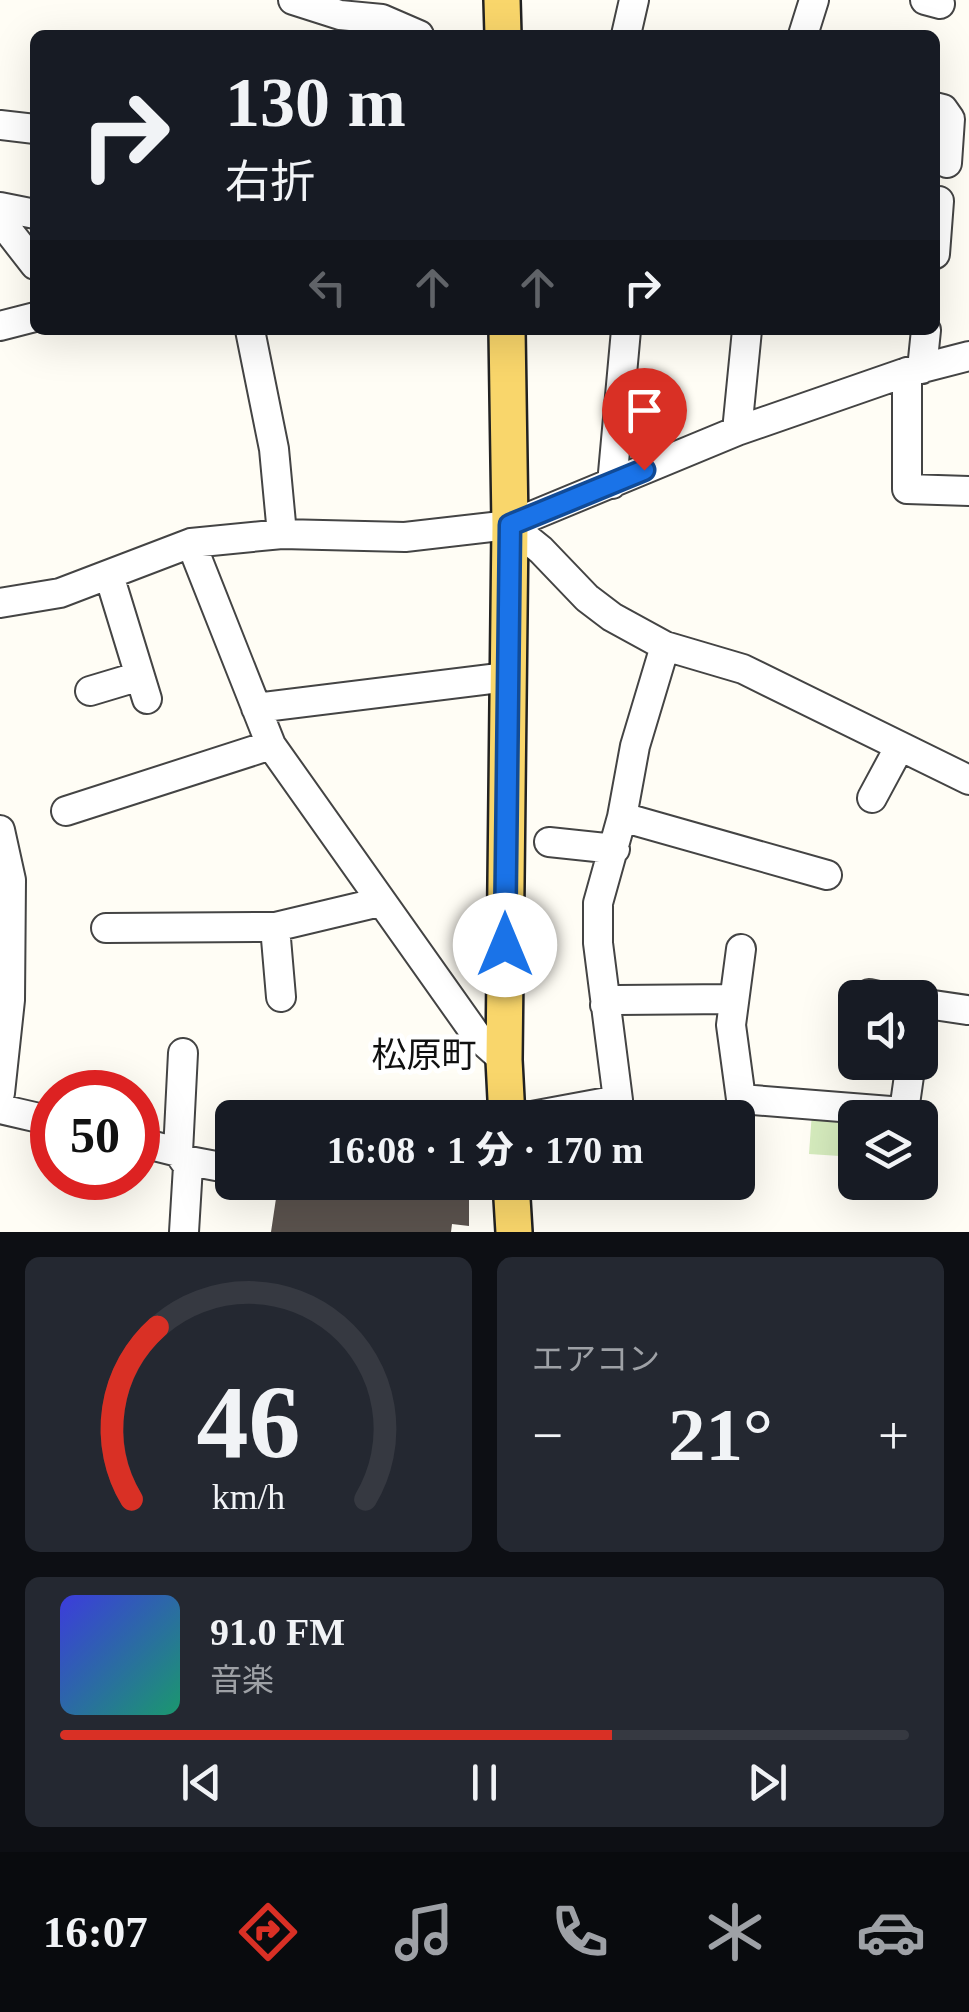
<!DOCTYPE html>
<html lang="ja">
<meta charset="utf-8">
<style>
body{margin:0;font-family:"Times New Roman","Noto Sans JP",serif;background:#242831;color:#f1f3f6;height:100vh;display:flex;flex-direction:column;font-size:38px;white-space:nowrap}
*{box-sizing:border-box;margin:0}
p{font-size:32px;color:#9ea1a6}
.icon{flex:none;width:55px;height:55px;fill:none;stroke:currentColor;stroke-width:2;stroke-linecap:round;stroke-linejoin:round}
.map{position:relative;height:1232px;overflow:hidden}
.side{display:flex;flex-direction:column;gap:25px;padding:25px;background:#0d0f14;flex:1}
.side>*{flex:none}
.banner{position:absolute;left:30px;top:30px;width:910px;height:305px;border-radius:15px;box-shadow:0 10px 40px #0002;background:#171b24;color:#f1f3f6;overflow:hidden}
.tools{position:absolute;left:838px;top:980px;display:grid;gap:20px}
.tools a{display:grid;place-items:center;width:100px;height:100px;border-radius:15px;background:#171b24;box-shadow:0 10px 40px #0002;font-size:50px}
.speed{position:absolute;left:30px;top:1070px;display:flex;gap:20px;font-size:50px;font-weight:700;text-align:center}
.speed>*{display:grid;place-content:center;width:130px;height:130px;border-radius:50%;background:#171b24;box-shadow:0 10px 40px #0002;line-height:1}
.speed .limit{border:15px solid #d22;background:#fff;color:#111}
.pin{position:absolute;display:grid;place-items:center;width:85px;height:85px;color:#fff;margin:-102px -42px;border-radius:50% 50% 50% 0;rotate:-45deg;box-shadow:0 0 10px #0007}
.pin .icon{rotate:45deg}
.me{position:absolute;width:110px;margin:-55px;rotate:0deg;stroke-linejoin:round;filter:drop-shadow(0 0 8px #0008)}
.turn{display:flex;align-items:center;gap:35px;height:210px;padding:0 30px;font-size:45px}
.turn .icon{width:130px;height:130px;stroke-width:2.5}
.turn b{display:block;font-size:70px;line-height:85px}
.lanes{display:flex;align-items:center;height:95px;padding:0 30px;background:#0003;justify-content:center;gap:50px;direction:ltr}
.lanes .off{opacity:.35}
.big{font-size:75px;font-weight:800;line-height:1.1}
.side .tile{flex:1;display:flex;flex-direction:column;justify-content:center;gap:15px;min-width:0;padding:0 35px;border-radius:15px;background:#242831}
.side .dial{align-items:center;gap:0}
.dial svg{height:260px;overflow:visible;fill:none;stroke:#363941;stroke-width:7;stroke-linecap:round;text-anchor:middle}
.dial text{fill:#f1f3f6;stroke:none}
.song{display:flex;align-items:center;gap:30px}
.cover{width:120px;height:120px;border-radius:15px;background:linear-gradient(135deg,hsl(240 70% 55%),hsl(160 70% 35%))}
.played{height:10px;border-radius:5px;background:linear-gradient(90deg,#d93025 65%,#363941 65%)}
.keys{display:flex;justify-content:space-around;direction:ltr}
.heat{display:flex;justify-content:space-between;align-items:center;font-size:55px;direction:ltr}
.side .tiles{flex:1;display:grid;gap:25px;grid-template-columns:1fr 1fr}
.tile:last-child{grid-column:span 2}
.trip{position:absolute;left:215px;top:1100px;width:540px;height:100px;border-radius:15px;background:#171b24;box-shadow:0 10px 40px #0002;font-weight:800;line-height:100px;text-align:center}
.dock{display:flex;height:160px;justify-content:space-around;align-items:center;background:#090b0e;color:#9ea1a6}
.dock .icon{width:70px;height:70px}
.dock .active{color:#d93025}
.dock b{font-size:45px;color:#f1f3f6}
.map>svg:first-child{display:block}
.green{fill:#d5ebbd}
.building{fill:#5a524d}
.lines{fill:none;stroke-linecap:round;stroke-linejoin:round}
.minor-casing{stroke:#444;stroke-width:32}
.major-casing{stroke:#222;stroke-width:40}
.minor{stroke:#fff;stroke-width:28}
.major{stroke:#f9d66b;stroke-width:35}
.route-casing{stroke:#114b97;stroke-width:25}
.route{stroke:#1a73e8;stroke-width:18}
.labels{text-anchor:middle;stroke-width:10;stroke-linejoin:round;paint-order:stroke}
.neighbourhood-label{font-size:35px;fill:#111;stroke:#fff}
</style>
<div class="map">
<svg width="969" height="1232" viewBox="0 0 969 1232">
<rect width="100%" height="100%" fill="#fffdf5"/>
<!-- green -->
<path class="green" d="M 812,1112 L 855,1118 L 855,1157 L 809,1154 Z"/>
<!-- building -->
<path class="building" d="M 278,1185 L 390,1200 L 389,1193 L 469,1195 L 469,1226 L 452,1224 L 451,1232 L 271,1232 Z"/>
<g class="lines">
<!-- minor casing -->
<g class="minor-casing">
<path id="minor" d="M 293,0 L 340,15 L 382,19 L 419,35
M 925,0 L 940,4
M 626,35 L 634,0
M 803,35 L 814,0
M 935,107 L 943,109 L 950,119 L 947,163
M 0,125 L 35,129
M 935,201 L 939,201 L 935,254
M 0,207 L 35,214
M 0,220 L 35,265
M 0,326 L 35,317
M 250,330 L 274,449 L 282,534
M 922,369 L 926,330
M 907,372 L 907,489 L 969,491
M 737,431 L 747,330
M 612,484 L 626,330
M 510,525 L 541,550 L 587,598 L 612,617 L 665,646 L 743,669 L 969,780
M 191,543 L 271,745 L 477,1036 L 504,1060
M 109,575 L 147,699
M 0,603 L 60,593 L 191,543 L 282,534 L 405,537 L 510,525 L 737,431 L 907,372 L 969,356
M 90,691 L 140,676
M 256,708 L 507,677
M 872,798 L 900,746
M 66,811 L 271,745
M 622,817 L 827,875
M 0,830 L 11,880 L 10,1000 L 0,1093
M 549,842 L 615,849
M 275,927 L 281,997
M 106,928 L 275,927 L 380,902
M 741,949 L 731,1025 L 741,1099 L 903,1112
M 869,994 L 888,998
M 920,1003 L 967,1010
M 605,1005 L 618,1000 L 732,999
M 183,1053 L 178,1152 L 188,1166 L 184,1232
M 0,1109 L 52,1121
M 521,1118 L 618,1100 L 598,943 L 598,903 L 622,817 L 635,746 L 665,646
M 903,1118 L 911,1062
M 920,1128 L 922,1129
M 138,1142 L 178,1152
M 184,1160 L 232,1169"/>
</g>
<!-- major casing -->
<g class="major-casing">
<path id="major" d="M 502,0 L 503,35
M 507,1118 L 504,1060 L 510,525 L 507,330
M 511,1182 L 514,1232"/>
</g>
<!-- minor -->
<use href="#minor" class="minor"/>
<!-- major -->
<use href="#major" class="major"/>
</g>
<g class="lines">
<!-- route casing -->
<g class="route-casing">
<path id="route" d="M 505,945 L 510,525 L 644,470"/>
</g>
<!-- route -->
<use href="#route" class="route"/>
</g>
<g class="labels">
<!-- neighbourhood labels -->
<g class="neighbourhood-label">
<text x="424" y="1067">松原町</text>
</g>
</g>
</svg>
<div class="tools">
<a><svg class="icon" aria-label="sound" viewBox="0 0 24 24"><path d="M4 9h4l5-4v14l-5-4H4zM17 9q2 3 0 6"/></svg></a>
<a><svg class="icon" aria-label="layers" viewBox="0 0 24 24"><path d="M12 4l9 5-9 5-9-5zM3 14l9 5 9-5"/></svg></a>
</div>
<div class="speed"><div class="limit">50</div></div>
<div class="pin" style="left:644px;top:470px;background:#d93025"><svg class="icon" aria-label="arrive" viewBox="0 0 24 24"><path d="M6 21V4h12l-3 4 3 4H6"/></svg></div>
<svg class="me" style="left:505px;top:945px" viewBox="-20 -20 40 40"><circle r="19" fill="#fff"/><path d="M0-13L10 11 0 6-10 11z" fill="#1a73e8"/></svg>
<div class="trip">16:08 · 1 分 · 170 m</div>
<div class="banner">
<div class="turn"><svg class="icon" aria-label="right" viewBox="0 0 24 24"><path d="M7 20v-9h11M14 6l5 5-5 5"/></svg><div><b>130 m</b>右折</div></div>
<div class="lanes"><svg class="icon off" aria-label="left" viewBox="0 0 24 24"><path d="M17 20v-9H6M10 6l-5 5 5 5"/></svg><svg class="icon off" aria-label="ahead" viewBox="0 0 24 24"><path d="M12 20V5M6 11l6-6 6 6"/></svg><svg class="icon off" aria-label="ahead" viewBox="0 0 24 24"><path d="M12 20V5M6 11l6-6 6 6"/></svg><svg class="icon" aria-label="right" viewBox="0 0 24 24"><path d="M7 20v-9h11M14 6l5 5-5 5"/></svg></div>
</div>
</div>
<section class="side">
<div class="tiles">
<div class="tile dial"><svg viewBox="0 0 100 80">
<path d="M14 69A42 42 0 1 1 86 69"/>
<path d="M14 69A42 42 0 0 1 22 16" stroke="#d93025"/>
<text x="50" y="56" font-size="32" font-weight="700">46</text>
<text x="50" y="72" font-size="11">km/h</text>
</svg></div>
<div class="tile"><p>エアコン</p>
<div class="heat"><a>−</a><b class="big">21°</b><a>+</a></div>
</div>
<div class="tile">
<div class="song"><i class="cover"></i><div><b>91.0 FM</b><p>音楽</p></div></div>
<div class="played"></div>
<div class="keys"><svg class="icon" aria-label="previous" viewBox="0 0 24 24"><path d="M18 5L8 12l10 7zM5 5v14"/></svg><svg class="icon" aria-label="pause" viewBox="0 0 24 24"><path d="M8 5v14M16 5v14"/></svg><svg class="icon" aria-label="next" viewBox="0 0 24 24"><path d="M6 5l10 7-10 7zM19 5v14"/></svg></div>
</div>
</div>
</section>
<nav class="dock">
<b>16:07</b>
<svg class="icon active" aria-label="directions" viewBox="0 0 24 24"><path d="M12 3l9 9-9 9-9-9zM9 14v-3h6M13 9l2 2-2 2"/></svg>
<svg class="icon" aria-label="music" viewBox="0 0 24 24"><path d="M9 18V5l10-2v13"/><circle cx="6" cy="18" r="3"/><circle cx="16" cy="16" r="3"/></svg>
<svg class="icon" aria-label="phone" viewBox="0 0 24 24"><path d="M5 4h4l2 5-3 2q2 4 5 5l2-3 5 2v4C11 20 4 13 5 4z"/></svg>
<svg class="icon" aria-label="climate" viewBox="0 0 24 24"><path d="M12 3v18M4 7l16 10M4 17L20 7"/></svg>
<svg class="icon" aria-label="car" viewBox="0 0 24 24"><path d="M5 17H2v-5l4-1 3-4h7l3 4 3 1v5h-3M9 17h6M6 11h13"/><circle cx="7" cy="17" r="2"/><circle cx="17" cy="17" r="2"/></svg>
</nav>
